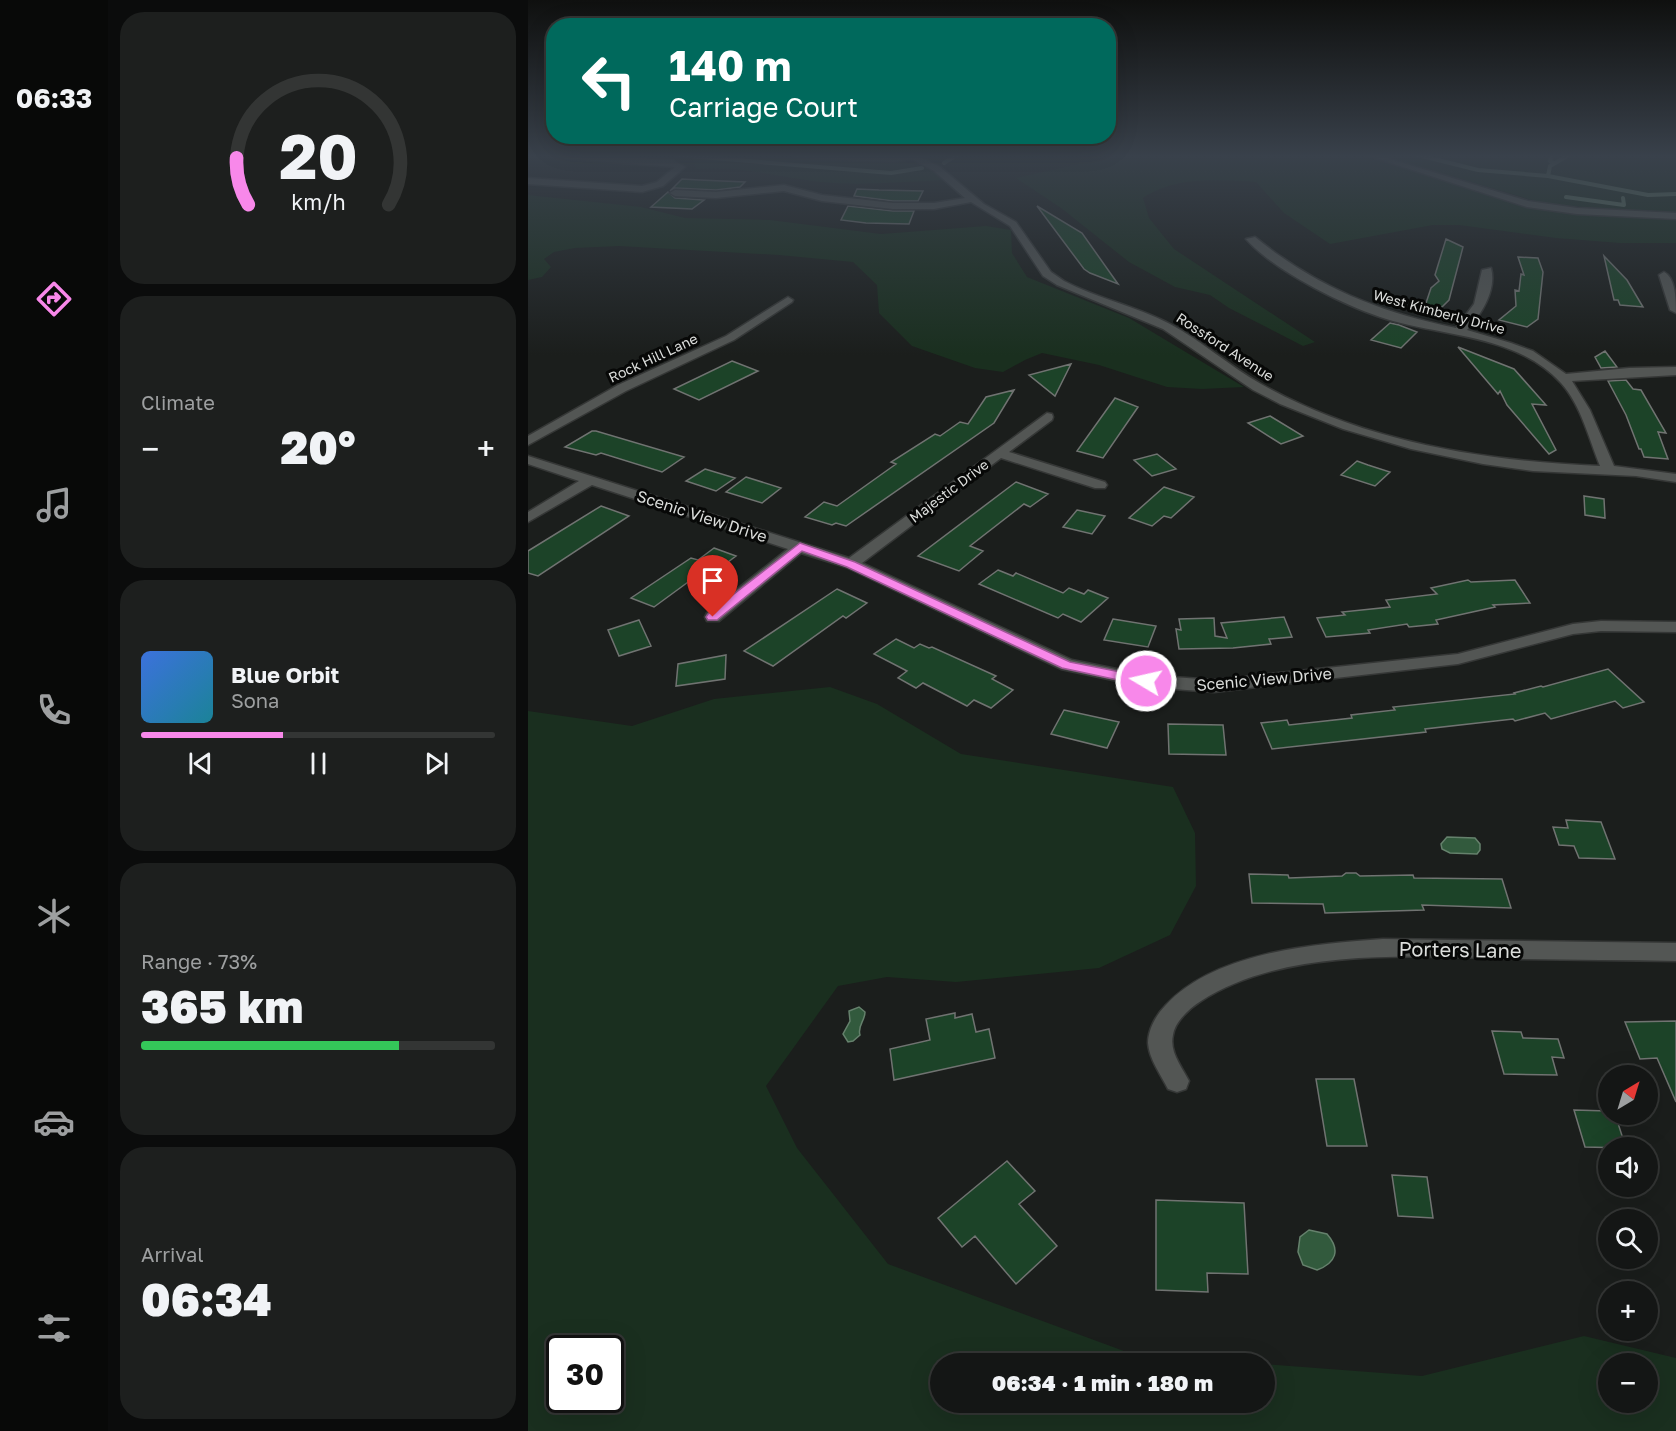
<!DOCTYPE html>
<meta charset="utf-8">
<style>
body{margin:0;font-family:"Golos Text",sans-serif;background:#1d1f1e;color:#f1f3f6;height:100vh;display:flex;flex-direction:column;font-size:22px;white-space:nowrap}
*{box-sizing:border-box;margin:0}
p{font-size:20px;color:#9d9fa0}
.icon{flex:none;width:33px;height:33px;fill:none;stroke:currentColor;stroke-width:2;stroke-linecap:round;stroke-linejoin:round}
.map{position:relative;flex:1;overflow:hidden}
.sheet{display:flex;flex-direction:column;gap:12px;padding:12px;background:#0b0c0c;width:420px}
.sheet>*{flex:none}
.guide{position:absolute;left:18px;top:18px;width:570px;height:126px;border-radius:24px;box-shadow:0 6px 24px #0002,0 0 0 2px #333534;background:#00695c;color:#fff;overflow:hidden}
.needle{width:39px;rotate:38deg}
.fabs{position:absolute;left:1070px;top:1065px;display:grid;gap:12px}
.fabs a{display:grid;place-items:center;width:60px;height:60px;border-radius:50%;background:#141615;box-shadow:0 6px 24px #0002,0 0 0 2px #333534;font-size:30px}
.speed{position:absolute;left:18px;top:1335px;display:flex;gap:12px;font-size:30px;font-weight:700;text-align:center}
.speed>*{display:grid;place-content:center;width:78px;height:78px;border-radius:50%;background:#141615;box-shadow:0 6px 24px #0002,0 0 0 2px #333534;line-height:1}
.speed .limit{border:3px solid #111;border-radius:9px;background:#fff;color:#111}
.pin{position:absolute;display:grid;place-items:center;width:51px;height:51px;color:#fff;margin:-62px -26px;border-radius:50% 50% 50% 0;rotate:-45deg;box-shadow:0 0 6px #0007}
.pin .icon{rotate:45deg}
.me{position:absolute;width:66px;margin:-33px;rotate:279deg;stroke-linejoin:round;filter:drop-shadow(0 0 4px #0008)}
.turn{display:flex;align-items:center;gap:21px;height:126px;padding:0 24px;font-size:27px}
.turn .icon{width:78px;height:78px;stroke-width:2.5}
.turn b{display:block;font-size:42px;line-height:51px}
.big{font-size:45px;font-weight:800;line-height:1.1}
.sheet .widget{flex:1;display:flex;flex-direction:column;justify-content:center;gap:9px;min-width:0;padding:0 21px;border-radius:24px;background:#1d1f1e}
.sheet .dial{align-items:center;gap:0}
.dial svg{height:156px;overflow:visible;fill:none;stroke:#333534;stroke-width:7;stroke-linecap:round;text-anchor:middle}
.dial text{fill:#f1f3f6;stroke:none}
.song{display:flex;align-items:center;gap:18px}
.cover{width:72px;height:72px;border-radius:9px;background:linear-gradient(135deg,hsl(220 70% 55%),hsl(190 70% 35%))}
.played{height:6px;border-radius:3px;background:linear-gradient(90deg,#f888ea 40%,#333534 40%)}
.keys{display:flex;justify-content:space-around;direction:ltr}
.heat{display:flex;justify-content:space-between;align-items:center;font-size:33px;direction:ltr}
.charge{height:9px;border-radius:4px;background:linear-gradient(90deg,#34c759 73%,#333534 0)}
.trip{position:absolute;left:402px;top:1353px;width:345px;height:60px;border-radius:30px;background:#141615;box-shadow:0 6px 24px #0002,0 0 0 2px #333534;font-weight:800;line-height:60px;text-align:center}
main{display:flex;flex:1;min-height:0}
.tabs{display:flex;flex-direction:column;width:108px;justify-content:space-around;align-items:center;background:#080908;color:#9d9fa0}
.tabs .icon{width:42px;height:42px}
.tabs .current{color:#f888ea}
.tabs b{font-size:27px;color:#f1f3f6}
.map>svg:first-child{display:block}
.green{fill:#1a2f1f;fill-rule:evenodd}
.water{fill:#325a3d;stroke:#65816c;stroke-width:1.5}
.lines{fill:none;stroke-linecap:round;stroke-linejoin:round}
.stream{stroke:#65816c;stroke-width:4}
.building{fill:#1c4328;stroke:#707371;stroke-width:1.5}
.minor-casing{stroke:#353736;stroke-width:3}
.minor{fill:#535654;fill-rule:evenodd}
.route{fill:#f888ea;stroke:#a15898;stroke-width:1.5}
.labels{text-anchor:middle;stroke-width:6;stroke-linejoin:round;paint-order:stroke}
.far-street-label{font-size:14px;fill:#dbdddb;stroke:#070807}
.street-label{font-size:16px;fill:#dbdddb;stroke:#070807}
.near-street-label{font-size:20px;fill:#dbdddb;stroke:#070807}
</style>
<main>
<nav class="tabs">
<b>06:33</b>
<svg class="icon current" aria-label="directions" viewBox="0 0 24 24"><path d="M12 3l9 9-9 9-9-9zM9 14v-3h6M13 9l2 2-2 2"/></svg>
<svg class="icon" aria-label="music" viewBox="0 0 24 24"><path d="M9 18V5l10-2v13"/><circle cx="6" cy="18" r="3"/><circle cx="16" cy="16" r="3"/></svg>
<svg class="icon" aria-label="phone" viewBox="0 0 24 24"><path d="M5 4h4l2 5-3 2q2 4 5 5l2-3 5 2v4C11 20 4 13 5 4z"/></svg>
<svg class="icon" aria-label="climate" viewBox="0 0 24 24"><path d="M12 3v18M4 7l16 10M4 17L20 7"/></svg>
<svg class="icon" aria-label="car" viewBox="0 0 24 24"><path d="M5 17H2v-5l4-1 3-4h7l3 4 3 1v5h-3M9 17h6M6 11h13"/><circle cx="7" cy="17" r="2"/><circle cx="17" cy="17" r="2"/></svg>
<svg class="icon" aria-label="filters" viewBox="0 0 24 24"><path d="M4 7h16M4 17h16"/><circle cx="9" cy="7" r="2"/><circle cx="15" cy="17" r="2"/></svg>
</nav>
<section class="sheet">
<div class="widget dial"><svg viewBox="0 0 100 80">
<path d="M14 69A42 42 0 1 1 86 69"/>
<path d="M14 69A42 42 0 0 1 8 45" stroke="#f888ea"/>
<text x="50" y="56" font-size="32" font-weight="700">20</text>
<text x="50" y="72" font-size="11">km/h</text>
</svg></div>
<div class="widget"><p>Climate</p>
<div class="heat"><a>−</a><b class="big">20°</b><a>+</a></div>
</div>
<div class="widget">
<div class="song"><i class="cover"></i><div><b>Blue Orbit</b><p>Sona</p></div></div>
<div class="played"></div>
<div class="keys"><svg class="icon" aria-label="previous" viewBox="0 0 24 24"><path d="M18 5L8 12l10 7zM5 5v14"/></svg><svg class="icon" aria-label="pause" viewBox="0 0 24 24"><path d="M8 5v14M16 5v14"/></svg><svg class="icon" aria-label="next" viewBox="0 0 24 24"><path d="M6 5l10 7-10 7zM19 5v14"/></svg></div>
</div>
<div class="widget"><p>Range · 73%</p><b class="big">365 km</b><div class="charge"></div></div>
<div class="widget"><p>Arrival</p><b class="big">06:34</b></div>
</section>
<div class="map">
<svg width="1148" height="1431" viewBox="0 0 1148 1431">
<rect width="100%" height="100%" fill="#1b1e1c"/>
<!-- green -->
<path class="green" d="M 162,155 L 234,155 L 302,160 L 376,162 L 400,168 L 416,180 C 375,182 332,186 292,182 C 250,177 211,165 169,169 Z
M 592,155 L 830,155 L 1017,210 L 1056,215 L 1148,220 L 1148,243 L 1092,243 L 1028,238 L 931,225 L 905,225 L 802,244 L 756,213 L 728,182 C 690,180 648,176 615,198 L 621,218 L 646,249 L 787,342 L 775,346 L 701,308 L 682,295 L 647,287 L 601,262 L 533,208 L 488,178 Z
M 853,155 L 1148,155 L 1148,214 L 1017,204 Z
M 0,195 L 113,207 L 157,218 L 242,220 L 353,234 L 458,226 L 483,230 L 484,253 L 499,277 L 601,318 L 716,387 L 674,389 L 639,387 L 571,365 L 514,353 L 497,360 L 475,372 L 447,368 L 384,346 L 351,313 L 349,285 L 325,262 L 251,255 L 91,246 L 47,248 L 26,252 L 16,259 L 23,267 L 14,277 L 0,280 Z
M 302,687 L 349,704 L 433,754 L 645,787 L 667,833 L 668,886 L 642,935 L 571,968 L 428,982 L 359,977 L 310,986 L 238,1086 L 269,1148 L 360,1264 L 604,1354 L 725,1363 L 412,1364 L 412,1402 L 736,1402 L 737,1364 L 894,1376 L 1056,1336 L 1148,1358 L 1148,1431 L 0,1431 L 0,711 L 104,726 L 186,699 ZM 32,1348 L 82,1348 L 82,1400 L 32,1400 ZM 1080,1364 L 1119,1364 L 1119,1402 L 1080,1402 Z"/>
<!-- water -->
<path class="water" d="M 919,837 L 947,838 L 952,844 L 952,850 L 949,854 L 922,853 L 914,849 L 913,844 Z
M 331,1007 L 337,1012 C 337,1021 329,1026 332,1035 L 325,1041 L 320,1042 L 315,1034 L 322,1021 L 321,1011 Z
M 781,1230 L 799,1234 C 813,1250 808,1263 789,1270 L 775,1265 L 770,1252 L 772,1237 Z"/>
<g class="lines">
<!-- stream -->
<path class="stream" d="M 149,155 L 363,173 L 394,168
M 890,155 L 950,170 L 1020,176 L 1120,195 L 1148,194
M 1024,155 L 1022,161 L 1026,163
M 416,163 L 429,155
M 1020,176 L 1022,166 L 1041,155
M 1038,197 L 1096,205 L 1095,198"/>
</g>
<!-- building -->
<path class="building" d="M 154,179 L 171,180 L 217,182 L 212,187 L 188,190 L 147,188 L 142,191 Z
M 329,189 L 351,190 L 395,191 L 390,201 L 365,201 L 326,196 Z
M 140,192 L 147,198 L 176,200 L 164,209 L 123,207 Z
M 320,206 L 365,211 L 386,211 L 381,224 L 338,223 L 313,220 Z
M 509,206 L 554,233 L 590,284 L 562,273 L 556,269 Z
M 918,239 L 935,247 L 921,300 L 911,310 L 897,306 L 903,288 L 911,281 L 907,275 Z
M 1076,256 L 1099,280 L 1115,307 L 1092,305 L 1090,300 L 1086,300 Z
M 990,257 L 1010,258 L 1015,272 L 1010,319 L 999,327 L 971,320 L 988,306 L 987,290 L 991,291 L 993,274 L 996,275 Z
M 862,323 L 871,325 L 889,332 L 873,348 L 843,340 Z
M 930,347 L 986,369 L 1018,405 L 1004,404 L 1028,450 L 1021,454 L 979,405 L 972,391 L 970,394 Z
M 1077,351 L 1089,367 L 1073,368 L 1067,357 Z
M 204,361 L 230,371 L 171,400 L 146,389 Z
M 543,364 L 527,396 L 501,375 Z
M 1098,380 L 1105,389 L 1113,390 L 1138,433 L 1130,432 L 1140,459 L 1116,457 L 1113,449 L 1111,449 L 1098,415 L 1080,381 Z
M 486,390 L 466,423 L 318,526 L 308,523 L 304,525 L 277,517 L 296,502 L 309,506 L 368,464 L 363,462 L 407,434 L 412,436 L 432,422 L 440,424 L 458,397 Z
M 587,398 L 610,407 L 575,458 L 549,451 Z
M 742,416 L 775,436 L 753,444 L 720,423 Z
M 64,431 L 68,431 L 156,457 L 134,472 L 73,453 L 68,455 L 37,447 Z
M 629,454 L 648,469 L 624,476 L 606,460 Z
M 829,461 L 840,465 L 862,472 L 847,486 L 813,475 Z
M 177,469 L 207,478 L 188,491 L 158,481 Z
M 218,477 L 253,488 L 234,503 L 198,492 Z
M 488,482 L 520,494 L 502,507 L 496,504 L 442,546 L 455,551 L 431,571 L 390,556 Z
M 636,487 L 666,497 L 643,518 L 636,516 L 624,526 L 601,518 Z
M 1056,496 L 1076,499 L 1077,518 L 1057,515 Z
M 73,506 L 101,516 L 10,576 L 0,573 L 0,551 Z
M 549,510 L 577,516 L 564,534 L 535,527 Z
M 186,548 L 208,556 L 176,580 L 167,577 L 126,607 L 103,598 L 163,558 L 170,560 Z
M 470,570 L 485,576 L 488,573 L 535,593 L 541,588 L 556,594 L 560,590 L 580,598 L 553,622 L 535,614 L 530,618 L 451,584 Z
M 940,580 L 943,582 L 987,580 L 1002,603 L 965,605 L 967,607 L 908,620 L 910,624 L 881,627 L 879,624 L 840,630 L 842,633 L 798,637 L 789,618 L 817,615 L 814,612 L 862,607 L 858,600 L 909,594 L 903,588 Z
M 309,589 L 339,603 L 318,618 L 315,616 L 245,666 L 216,651 Z
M 756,617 L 764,637 L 741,639 L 743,644 L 705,648 L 651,649 L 648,629 L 653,630 L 651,619 L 686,618 L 687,636 L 699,638 L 693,623 Z
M 585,619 L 628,626 L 620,647 L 576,640 Z
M 111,620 L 123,646 L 91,656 L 80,630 Z
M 368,639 L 386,648 L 392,644 L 401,648 L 404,647 L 468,676 L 464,679 L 485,690 L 463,708 L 446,700 L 439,706 L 395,683 L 388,688 L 370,678 L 379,671 L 346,654 Z
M 198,655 L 197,679 L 148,686 L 150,664 Z
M 1080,669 L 1116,702 L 1095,708 L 1087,701 L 1023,719 L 1017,713 L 987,721 L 985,719 L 897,729 L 898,732 L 744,749 L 733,723 L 759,720 L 761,725 L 824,718 L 823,715 L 867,710 L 865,707 L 987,694 L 986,693 L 1013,686 L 1015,687 Z
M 536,710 L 591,722 L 579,748 L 523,734 Z
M 640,724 L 695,725 L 698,755 L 641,754 Z
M 1038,820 L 1073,822 L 1087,859 L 1051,858 L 1046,846 L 1031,845 L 1025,827 L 1040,828 Z
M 818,873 L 828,873 L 832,876 L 885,875 L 886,878 L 974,879 L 983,908 L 894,905 L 896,910 L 797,913 L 795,904 L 724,903 L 721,874 L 760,875 L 761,878 L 814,876 Z
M 427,1013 L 427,1018 L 444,1014 L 448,1032 L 461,1029 L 467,1058 L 366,1080 L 362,1049 L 402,1040 L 398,1019 Z
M 1148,1021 L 1148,1102 L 1129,1058 L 1112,1059 L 1097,1022 Z
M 964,1031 L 993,1032 L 995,1038 L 1030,1039 L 1036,1058 L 1024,1057 L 1029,1075 L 976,1074 Z
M 788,1079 L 826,1079 L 839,1146 L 799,1146 Z
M 1046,1110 L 1080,1111 L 1080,1114 L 1087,1114 L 1098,1148 L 1057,1147 Z
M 479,1161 L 507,1191 L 491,1204 L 529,1246 L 488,1284 L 447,1236 L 434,1247 L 410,1218 Z
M 864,1175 L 899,1177 L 905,1218 L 870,1216 Z
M 628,1200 L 716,1203 L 720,1274 L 679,1273 L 680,1292 L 628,1290 Z"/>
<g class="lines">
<!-- minor casing -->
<g class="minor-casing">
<path id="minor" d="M 25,155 L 60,155 L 145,160 L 157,167 L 135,186 L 114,192 L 0,184 L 0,178 L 114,186 L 129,182 L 147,167 L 29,158 Z
M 266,155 L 401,155 L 394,158 L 412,167 L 456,204 L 488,222 L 523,272 L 536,281 C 570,299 608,306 642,324 C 674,341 701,366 733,384 C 836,442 956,461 1072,466 C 1061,439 1053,405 1033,383 C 992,337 920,336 865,321 C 822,309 747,272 718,239 L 727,237 C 788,287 851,312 928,328 L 946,304 L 954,270 L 963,268 C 969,290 953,315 939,330 L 983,343 L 1005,351 L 1038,374 L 1101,368 L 1148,367 L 1148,375 L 1044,381 L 1062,410 L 1086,466 L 1148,474 L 1148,482 L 1108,476 L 1005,471 L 955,464 L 883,449 L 815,429 L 752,404 L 725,390 L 635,329 L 529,285 L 515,276 L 482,226 L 443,202 L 406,209 L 365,209 L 294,201 L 256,191 L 188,198 L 147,196 L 142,193 L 147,190 L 188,192 L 256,185 L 294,195 L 365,203 L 406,203 L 437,198 L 406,171 L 384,159 L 365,162 L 270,158 Z
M 838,155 L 849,155 L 1000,201 L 1049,208 L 1148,213 L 1148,219 L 1049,214 L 999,207 Z
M 1136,272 C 1148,278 1148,301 1148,313 L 1142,310 L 1131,275 Z
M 260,297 L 265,300 L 264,302 L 206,340 L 98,391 L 0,445 L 0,436 L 90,385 L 198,336 Z
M 519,413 L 524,414 L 525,417 L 524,420 L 481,452 L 577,482 L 579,485 L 577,488 L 567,488 L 473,458 L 334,563 L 544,660 L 618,675 L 686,680 L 930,654 L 1045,624 L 1073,621 L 1148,622 L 1148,632 L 1073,631 L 1045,634 L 930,664 L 686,692 L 618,687 L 533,669 L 318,567 L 273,553 L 191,621 L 179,621 L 177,617 L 179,613 L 260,549 L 64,485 L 0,522 L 0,512 L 51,481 L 0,464 L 0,456 L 321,558 Z
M 855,939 L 1148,943 L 1148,961 C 1096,960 1045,960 993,959 C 895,957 759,945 673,1001 C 662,1008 647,1021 645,1035 C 641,1052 654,1067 661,1081 L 658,1089 L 649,1092 L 640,1089 C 633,1075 621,1059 620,1043 C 620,1030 628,1015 637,1006 C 686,952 786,944 855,939 Z"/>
</g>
<!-- minor -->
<use href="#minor" class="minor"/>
</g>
<!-- sky -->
<linearGradient id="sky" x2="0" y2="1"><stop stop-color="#0f100f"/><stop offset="0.44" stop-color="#39414b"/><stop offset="1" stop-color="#39414b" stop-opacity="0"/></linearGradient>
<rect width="1148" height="355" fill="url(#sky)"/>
<!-- route -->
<path class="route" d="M 272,543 L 327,562 L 542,662 L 618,677 L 625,681 L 618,686 L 534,668 L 319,567 L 274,551 L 189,620 L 180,620 L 178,617 L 180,614 Z"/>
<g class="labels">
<!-- far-street labels -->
<g class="far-street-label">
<text transform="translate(911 312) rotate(15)" y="5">West Kimberly Drive</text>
<text transform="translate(697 347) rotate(33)" y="5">Rossford Avenue</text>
<text transform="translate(125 358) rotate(-25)" y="5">Rock Hill Lane</text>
<text transform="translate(421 491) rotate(-37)" y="5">Majestic Drive</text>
</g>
<!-- street labels -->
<g class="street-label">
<text transform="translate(174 516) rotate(18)" y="6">Scenic View Drive</text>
<text transform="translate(736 679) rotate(-5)" y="6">Scenic View Drive</text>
</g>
<!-- near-street labels -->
<g class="near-street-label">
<text transform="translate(932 950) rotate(1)" y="7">Porters Lane</text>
</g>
</g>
</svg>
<div class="fabs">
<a><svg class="needle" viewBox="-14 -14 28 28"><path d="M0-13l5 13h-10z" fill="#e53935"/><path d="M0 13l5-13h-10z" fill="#9d9fa0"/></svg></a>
<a><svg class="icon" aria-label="sound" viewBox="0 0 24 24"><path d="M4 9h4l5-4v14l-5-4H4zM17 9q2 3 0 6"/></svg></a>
<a><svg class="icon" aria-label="search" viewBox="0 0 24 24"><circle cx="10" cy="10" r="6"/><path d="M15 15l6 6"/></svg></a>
<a>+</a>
<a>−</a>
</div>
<div class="speed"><div class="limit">30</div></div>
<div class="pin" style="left:185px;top:617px;background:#d93025"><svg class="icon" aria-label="arrive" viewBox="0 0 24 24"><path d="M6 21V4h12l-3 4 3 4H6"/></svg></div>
<svg class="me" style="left:618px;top:681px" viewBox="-20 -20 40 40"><circle r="17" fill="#f888ea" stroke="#fff" stroke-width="3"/><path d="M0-11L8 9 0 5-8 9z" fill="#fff"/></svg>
<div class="trip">06:34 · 1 min · 180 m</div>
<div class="guide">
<div class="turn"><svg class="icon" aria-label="left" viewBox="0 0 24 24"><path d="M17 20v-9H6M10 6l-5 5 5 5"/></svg><div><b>140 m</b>Carriage Court</div></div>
</div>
</div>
</main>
